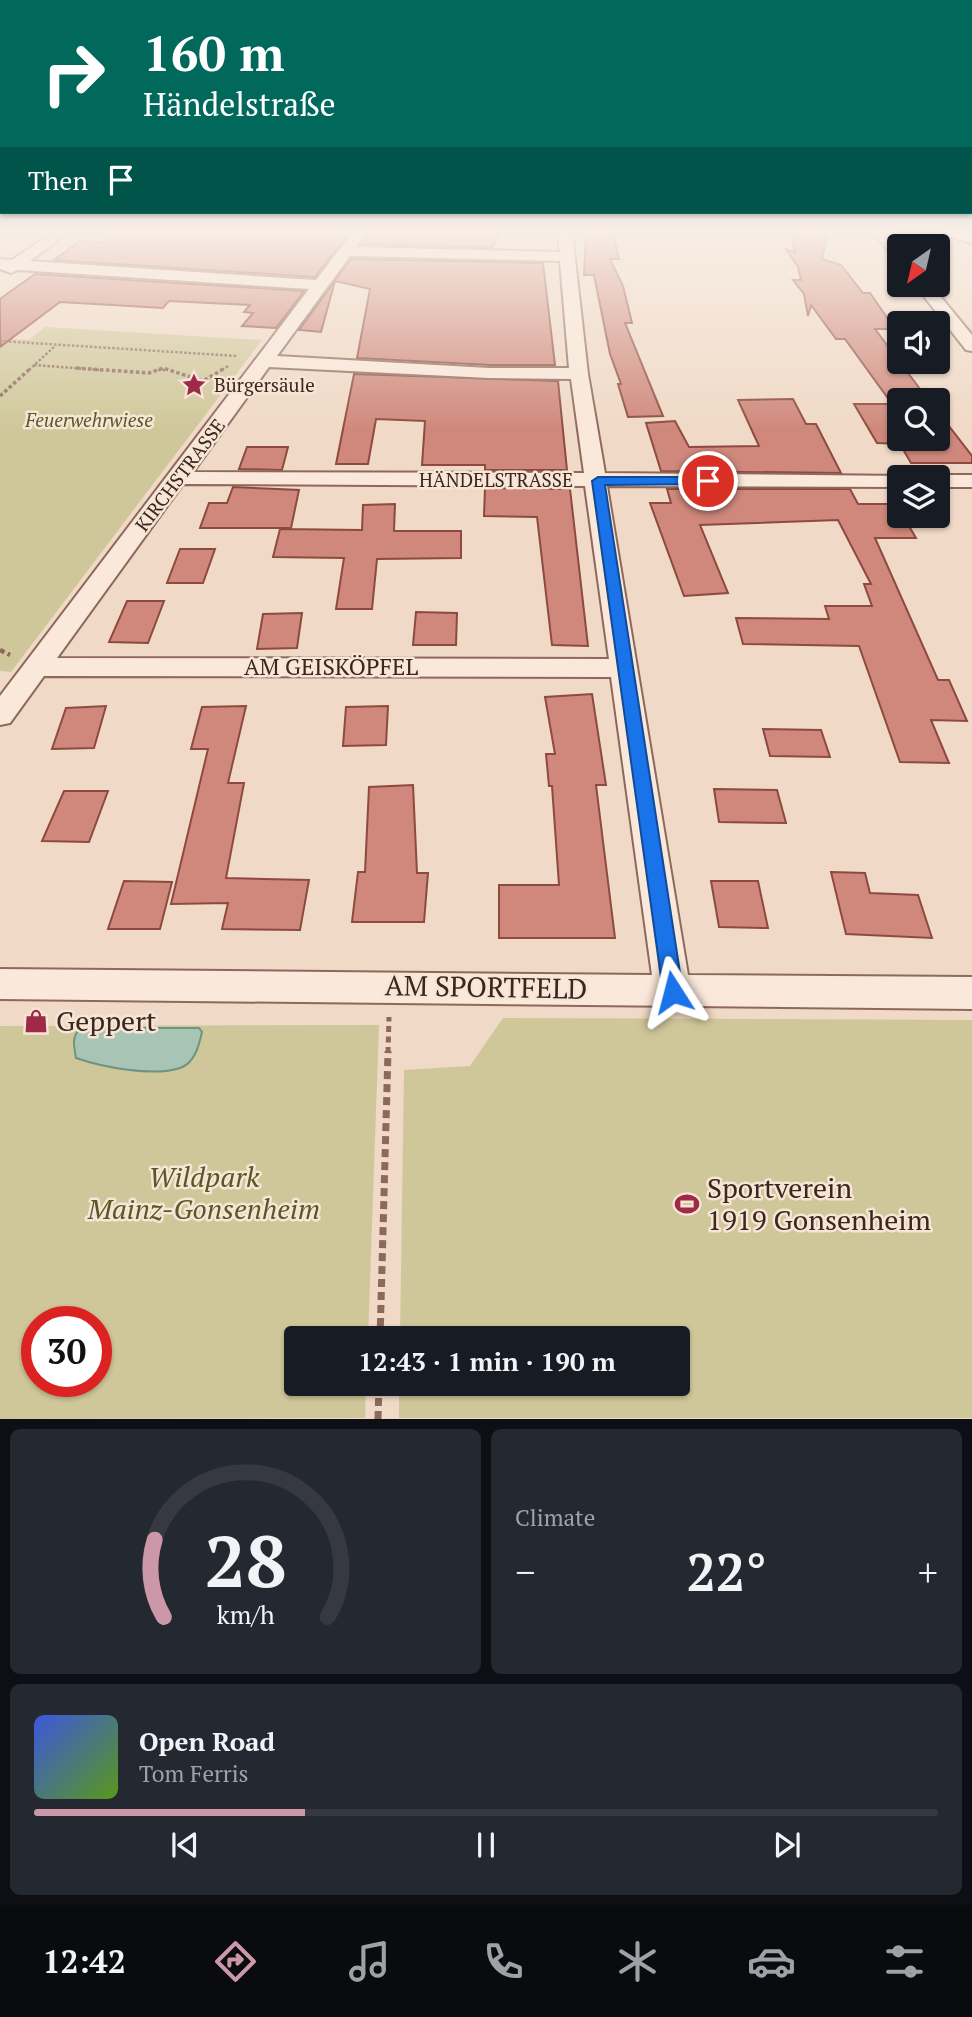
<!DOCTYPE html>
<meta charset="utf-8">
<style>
body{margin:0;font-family:"PT Serif",serif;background:#242831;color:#f1f3f6;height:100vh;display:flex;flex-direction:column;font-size:26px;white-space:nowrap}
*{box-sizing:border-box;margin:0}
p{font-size:23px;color:#9ea1a6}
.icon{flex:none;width:38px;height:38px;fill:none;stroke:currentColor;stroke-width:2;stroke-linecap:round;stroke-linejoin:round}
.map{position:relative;height:1419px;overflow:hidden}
.details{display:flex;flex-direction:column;gap:10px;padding:10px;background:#0d0f14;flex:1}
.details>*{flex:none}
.top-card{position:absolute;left:0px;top:0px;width:973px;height:214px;box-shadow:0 2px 5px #0004;background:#00695c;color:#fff;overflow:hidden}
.needle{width:46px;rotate:214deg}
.tools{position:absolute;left:887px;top:234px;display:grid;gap:14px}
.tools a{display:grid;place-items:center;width:63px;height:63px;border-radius:7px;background:#171b24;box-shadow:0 2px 5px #0004;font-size:35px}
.speed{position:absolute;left:21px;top:1306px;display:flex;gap:14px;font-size:35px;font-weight:700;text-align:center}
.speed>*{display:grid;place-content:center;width:91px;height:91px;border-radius:50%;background:#171b24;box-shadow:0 2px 5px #0004;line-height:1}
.speed .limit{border:10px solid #d22;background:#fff;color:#111}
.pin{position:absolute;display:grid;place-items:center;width:60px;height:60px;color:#fff;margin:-30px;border:4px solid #fff;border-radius:50%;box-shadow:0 2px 7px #0007}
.me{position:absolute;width:77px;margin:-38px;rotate:351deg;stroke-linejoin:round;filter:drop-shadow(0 0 5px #0008)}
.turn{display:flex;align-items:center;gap:24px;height:147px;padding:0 28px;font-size:32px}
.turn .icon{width:91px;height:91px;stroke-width:2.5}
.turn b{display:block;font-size:49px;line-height:60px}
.then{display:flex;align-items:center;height:66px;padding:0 28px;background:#0003;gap:14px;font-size:26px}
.big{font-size:52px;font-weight:800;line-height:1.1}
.details .card{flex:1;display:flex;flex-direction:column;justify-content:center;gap:10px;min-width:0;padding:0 24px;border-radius:10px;background:#242831}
.details .dial{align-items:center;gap:0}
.dial svg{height:182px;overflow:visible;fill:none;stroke:#363941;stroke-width:7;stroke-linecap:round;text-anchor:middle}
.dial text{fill:#f1f3f6;stroke:none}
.song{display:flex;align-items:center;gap:21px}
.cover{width:84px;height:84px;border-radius:10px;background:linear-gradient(135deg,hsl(230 70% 55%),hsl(90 70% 35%))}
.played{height:7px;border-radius:4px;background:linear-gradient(90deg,#cc98a8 30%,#363941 30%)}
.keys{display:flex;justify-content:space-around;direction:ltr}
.heat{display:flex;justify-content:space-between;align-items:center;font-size:38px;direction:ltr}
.details .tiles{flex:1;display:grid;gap:10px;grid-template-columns:1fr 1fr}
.card:last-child{grid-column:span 2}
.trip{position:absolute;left:284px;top:1326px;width:406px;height:70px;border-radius:7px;background:#171b24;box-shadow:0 2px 5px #0004;font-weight:800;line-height:70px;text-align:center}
.dock{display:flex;height:112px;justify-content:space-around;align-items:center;background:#090b0e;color:#9ea1a6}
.dock .icon{width:49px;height:49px}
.dock .current{color:#cc98a8}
.dock b{font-size:32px;color:#f1f3f6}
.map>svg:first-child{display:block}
.green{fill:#cfc799;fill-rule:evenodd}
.water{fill:#a8c4b4;stroke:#6e9380;stroke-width:2}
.building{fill:#cf887b;stroke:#8d4a40;stroke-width:2}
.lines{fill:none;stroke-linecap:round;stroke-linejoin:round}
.minor-casing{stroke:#8d695b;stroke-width:4}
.secondary-casing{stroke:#6e4a3e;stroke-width:4}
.path-far4{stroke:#8d695b;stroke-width:2.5;stroke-dasharray:2.5 2;stroke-linecap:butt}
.path-far3{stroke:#8d695b;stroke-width:3.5;stroke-dasharray:3.5 2.5;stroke-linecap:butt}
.path-far2{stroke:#8d695b;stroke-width:4.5;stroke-dasharray:5 3.5;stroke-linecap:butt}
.path-far1{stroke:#8d695b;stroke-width:5;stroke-dasharray:6 4.5;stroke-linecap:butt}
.path{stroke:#8d695b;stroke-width:7;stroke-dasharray:8 5;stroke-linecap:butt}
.minor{fill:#fae8da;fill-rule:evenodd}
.secondary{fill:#fae8da;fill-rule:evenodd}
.route{fill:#1a73e8;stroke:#114b97;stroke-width:2}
.labels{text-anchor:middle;stroke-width:5;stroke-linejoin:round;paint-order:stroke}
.far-poi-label{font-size:19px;fill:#3c261f;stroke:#f7e5d6;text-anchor:start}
.far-park-label{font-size:19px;font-style:italic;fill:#595925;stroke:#f7e5d6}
.far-street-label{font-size:19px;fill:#3c261f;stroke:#f7e5d6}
.street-label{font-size:23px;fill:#3c261f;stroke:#f7e5d6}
.near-street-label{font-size:28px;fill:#3c261f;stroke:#f7e5d6}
.near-poi-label{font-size:28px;fill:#3c261f;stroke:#f7e5d6;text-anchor:start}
.near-park-label{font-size:28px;font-style:italic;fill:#595925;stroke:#f7e5d6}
</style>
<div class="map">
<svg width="972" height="1419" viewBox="0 0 972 1419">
<rect width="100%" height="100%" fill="#f0d9c6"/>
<!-- green -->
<path class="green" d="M 45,327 L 262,340 L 11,672 L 0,671 L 0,338 L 29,340 Z
M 503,1018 L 972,1020 L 972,1418 L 399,1418 L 399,1384 L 677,1384 L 677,1339 L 400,1339 L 404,1070 L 470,1066 Z
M 379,1025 L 368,1339 L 296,1339 L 296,1384 L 366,1384 L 365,1418 L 0,1419 L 0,1026 ZM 37,1321 L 96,1321 L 96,1381 L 37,1381 Z"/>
<!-- water -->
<path class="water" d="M 81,1028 L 199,1028 L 202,1032 C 199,1045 195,1063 180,1068 C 153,1077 102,1067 76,1058 C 74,1046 71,1036 81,1028 Z"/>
<!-- building -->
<path class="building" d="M 107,233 L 349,233 L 315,277 L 54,260 L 80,241 L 107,242 Z
M 369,233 L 432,236 L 434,233 L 499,233 L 492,248 L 361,244 Z
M 586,233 L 613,234 L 619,259 L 610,259 L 623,286 L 632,323 L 625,323 L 663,416 L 628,417 L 618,384 L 621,384 L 610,354 L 594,275 L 584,275 Z
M 791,233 L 827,236 L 822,259 L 841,265 L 863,293 L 870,293 L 895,329 L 875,329 L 929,401 L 900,401 L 900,439 L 938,439 L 938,412 L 972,456 L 972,463 L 911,463 L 900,444 L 877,443 L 854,404 L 892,404 L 845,339 L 836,339 L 811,305 L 808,316 L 804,294 L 793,280 L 801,280 L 798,267 L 786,249 L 795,252 Z
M 351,259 L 543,263 L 555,365 L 489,365 L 357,358 L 370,289 L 335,281 L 321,332 L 299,330 Z
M 35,274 L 304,291 L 276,328 L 242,326 L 253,313 L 244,312 L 250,305 L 169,301 L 163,308 L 60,302 L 0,347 L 0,299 Z
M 354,374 L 558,381 L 567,470 L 485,470 L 485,465 L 422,465 L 425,421 L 376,419 L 368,464 L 336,464 Z
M 793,399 L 806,424 L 816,424 L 841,473 L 661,471 L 646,423 L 675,421 L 689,447 L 759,446 L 738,400 Z
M 247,447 L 288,447 L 282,470 L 239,469 Z
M 233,487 L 299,490 L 291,528 L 200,528 L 209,503 L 227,503 Z
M 485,488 L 570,489 L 588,646 L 552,645 L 537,517 L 484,516 Z
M 667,489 L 850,489 L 858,504 L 896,504 L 900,516 L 903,516 L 916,538 L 875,538 L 938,680 L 949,680 L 967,721 L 931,720 L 949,763 L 900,762 L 859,646 L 743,644 L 736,618 L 829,619 L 825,606 L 872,606 L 864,584 L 871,584 L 838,520 L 700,525 L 728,593 L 684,596 L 650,503 L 671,503 Z
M 395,504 L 394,531 L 461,531 L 461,558 L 377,559 L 372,609 L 336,609 L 344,558 L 273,557 L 280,529 L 362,530 L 363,505 Z
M 180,549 L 215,549 L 203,583 L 167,583 Z
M 127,601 L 164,601 L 148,643 L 109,642 Z
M 416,612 L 457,613 L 456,645 L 413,645 Z
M 302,613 L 297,648 L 257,649 L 263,614 Z
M 592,694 L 606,785 L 596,785 L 615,938 L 499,938 L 499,885 L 559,885 L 552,786 L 549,786 L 546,754 L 555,754 L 545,697 Z
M 106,706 L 94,748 L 52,749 L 66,708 Z
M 246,706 L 228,783 L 244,783 L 226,878 L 309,880 L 300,930 L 222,929 L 228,903 L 171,904 L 208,749 L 191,749 L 202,707 Z
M 388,706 L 386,745 L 343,746 L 346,707 Z
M 763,729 L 821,730 L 830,757 L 770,756 Z
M 413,785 L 417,873 L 428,873 L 424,922 L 352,922 L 358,872 L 365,872 L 369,787 Z
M 714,789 L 777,790 L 786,823 L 719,822 Z
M 64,791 L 108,791 L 89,842 L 42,841 Z
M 831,872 L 865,873 L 870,893 L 918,895 L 932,938 L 846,934 Z
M 124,881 L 172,882 L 160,929 L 108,929 Z
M 711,881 L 758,881 L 768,928 L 719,927 Z"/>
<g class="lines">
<!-- minor casing -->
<g class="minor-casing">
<path id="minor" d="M 52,233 L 68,233 L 30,261 L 316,280 L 352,233 L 366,233 L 356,247 L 560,252 L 558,233 L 572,233 L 588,374 L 605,473 L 908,476 L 900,478 L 900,487 L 607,486 L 688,975 L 972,977 L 972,1009 L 0,999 L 0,969 L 652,975 L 611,677 L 44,676 L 10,723 L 0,725 L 0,696 L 309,289 L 18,270 L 11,273 L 0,269 L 0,259 L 12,260 ZM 350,256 L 560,261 L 569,368 L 489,368 L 277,356 ZM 269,367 L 489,378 L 571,379 L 584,473 L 193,472 ZM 183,484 L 585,486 L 609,659 L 57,658 Z
M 874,233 L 888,233 L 900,247 L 900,260 L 895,259 Z
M 915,285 L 931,285 L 972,335 L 972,351 L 966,350 Z
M 938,475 L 972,475 L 972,487 L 938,487 L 938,478 L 930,478 Z"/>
</g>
<!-- secondary casing -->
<g class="secondary-casing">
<path id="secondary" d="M 947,233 L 972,233 L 972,243 L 950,237 Z"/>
</g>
<!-- path-far4 -->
<path class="path-far4" d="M 0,341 L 237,356
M 34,365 L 101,370
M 29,370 L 56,345
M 158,370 L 168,370
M 222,370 L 228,366"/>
<!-- path-far3 -->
<path class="path-far3" d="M 76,368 L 149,373 L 163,368 L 203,381 L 225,368
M 0,396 L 31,368"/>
<!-- path-far2 -->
<path class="path-far2" d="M 0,650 L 10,655"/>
<!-- path-far1 -->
<path class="path-far1" d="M 388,1053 L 389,1017"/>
<!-- path -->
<path class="path" d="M 380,1339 L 388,1051
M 378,1419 L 379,1384"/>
<!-- minor -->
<use href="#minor" class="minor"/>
<!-- secondary -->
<use href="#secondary" class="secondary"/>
</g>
<!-- sky -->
<linearGradient id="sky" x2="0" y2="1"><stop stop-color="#8ebad3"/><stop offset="0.54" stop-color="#f8eee5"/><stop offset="1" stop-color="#f8eee5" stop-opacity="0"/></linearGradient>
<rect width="972" height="431" fill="url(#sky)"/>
<!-- route -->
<path class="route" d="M 708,477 L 714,481 L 712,484 L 605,485 L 683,992 L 680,999 L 673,1001 L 666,999 L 663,992 L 592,481 L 598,477 Z"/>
<!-- icons -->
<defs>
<g id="sight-bare" transform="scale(1.89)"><path d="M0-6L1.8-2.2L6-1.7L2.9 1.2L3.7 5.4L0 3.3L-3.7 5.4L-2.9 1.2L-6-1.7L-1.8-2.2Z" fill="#9e2948" stroke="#f7e5d6" stroke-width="2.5" paint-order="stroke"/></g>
<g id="shop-bare" transform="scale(1.89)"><path d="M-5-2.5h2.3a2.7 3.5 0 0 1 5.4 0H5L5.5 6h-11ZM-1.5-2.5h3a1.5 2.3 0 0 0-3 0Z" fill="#9e2948" stroke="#f7e5d6" stroke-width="2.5" paint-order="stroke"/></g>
<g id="stadium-bare" transform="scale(1.89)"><path d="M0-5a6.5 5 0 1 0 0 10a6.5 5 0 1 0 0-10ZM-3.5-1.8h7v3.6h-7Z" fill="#9e2948" stroke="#f7e5d6" stroke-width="2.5" paint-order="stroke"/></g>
</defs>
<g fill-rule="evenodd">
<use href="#sight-bare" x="194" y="385"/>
<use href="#shop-bare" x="36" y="1021"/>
<use href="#stadium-bare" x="687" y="1204"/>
</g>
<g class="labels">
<!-- far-poi labels -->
<g class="far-poi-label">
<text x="214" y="392">Bürgersäule</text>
</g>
<!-- far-park labels -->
<g class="far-park-label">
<text x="89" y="427">Feuerwehrwiese</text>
</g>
<!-- far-street labels -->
<g class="far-street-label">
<text transform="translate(180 475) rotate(-53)" y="7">KIRCHSTRASSE</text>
<text x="496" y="487">HÄNDELSTRASSE</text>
</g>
<!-- street labels -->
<g class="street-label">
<text x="331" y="675">AM GEISKÖPFEL</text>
</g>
<!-- near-street labels -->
<g class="near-street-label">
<text transform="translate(486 987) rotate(1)" y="10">AM SPORTFELD</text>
</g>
<!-- near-poi labels -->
<g class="near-poi-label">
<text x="56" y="1031">Geppert</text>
<text x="707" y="1198">Sportverein<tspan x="707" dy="32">1919 Gonsenheim</tspan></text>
</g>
<!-- near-park labels -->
<g class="near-park-label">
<text x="204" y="1187">Wildpark<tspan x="204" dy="32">Mainz-Gonsenheim</tspan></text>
</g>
</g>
</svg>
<div class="tools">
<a><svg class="needle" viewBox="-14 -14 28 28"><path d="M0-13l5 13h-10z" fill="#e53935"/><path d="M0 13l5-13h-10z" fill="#9ea1a6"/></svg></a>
<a><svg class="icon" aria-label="sound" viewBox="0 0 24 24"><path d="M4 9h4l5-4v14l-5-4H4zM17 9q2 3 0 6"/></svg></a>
<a><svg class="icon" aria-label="search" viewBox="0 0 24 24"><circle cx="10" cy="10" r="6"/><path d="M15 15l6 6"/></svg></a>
<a><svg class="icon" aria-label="layers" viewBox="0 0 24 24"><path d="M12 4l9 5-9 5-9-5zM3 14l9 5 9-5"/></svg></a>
</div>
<div class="speed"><div class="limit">30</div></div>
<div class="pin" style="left:708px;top:481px;background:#d93025"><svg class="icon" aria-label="arrive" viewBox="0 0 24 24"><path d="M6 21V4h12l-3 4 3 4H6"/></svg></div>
<svg class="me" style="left:673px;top:992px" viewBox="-20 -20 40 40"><path d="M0-17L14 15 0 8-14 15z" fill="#1a73e8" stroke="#fff" stroke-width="4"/></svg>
<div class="trip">12:43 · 1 min · 190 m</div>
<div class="top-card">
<div class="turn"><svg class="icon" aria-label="right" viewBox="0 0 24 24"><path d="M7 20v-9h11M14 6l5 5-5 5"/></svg><div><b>160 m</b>Händelstraße</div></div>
<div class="then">Then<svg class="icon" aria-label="arrive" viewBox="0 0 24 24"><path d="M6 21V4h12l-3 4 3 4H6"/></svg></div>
</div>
</div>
<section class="details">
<div class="tiles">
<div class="card dial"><svg viewBox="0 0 100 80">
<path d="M14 69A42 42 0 1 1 86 69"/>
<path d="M14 69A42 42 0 0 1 10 35" stroke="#cc98a8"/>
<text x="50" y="56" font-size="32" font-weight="700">28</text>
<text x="50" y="72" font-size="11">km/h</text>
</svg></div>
<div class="card"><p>Climate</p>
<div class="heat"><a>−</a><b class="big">22°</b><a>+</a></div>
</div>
<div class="card">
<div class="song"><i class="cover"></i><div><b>Open Road</b><p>Tom Ferris</p></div></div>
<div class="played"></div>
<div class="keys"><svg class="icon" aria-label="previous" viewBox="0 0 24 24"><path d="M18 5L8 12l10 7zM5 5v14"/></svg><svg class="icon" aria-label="pause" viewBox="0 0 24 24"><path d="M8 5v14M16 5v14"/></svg><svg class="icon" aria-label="next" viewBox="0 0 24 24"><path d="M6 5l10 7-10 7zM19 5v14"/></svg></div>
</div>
</div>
</section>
<nav class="dock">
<b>12:42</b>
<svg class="icon current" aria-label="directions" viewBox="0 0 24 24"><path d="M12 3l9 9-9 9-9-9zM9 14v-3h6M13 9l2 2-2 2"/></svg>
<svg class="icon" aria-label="music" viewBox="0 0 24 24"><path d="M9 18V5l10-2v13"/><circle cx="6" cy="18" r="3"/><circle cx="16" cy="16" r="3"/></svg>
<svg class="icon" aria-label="phone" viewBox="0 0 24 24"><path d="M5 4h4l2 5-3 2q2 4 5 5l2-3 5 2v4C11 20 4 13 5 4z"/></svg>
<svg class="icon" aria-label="climate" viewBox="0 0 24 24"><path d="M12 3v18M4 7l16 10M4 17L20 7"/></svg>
<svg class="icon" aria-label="car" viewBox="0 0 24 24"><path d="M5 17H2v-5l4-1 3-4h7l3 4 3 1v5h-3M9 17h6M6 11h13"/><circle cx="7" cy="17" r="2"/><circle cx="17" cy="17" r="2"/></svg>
<svg class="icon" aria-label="filters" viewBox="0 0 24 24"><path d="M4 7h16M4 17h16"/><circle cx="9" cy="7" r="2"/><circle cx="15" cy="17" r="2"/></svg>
</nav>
